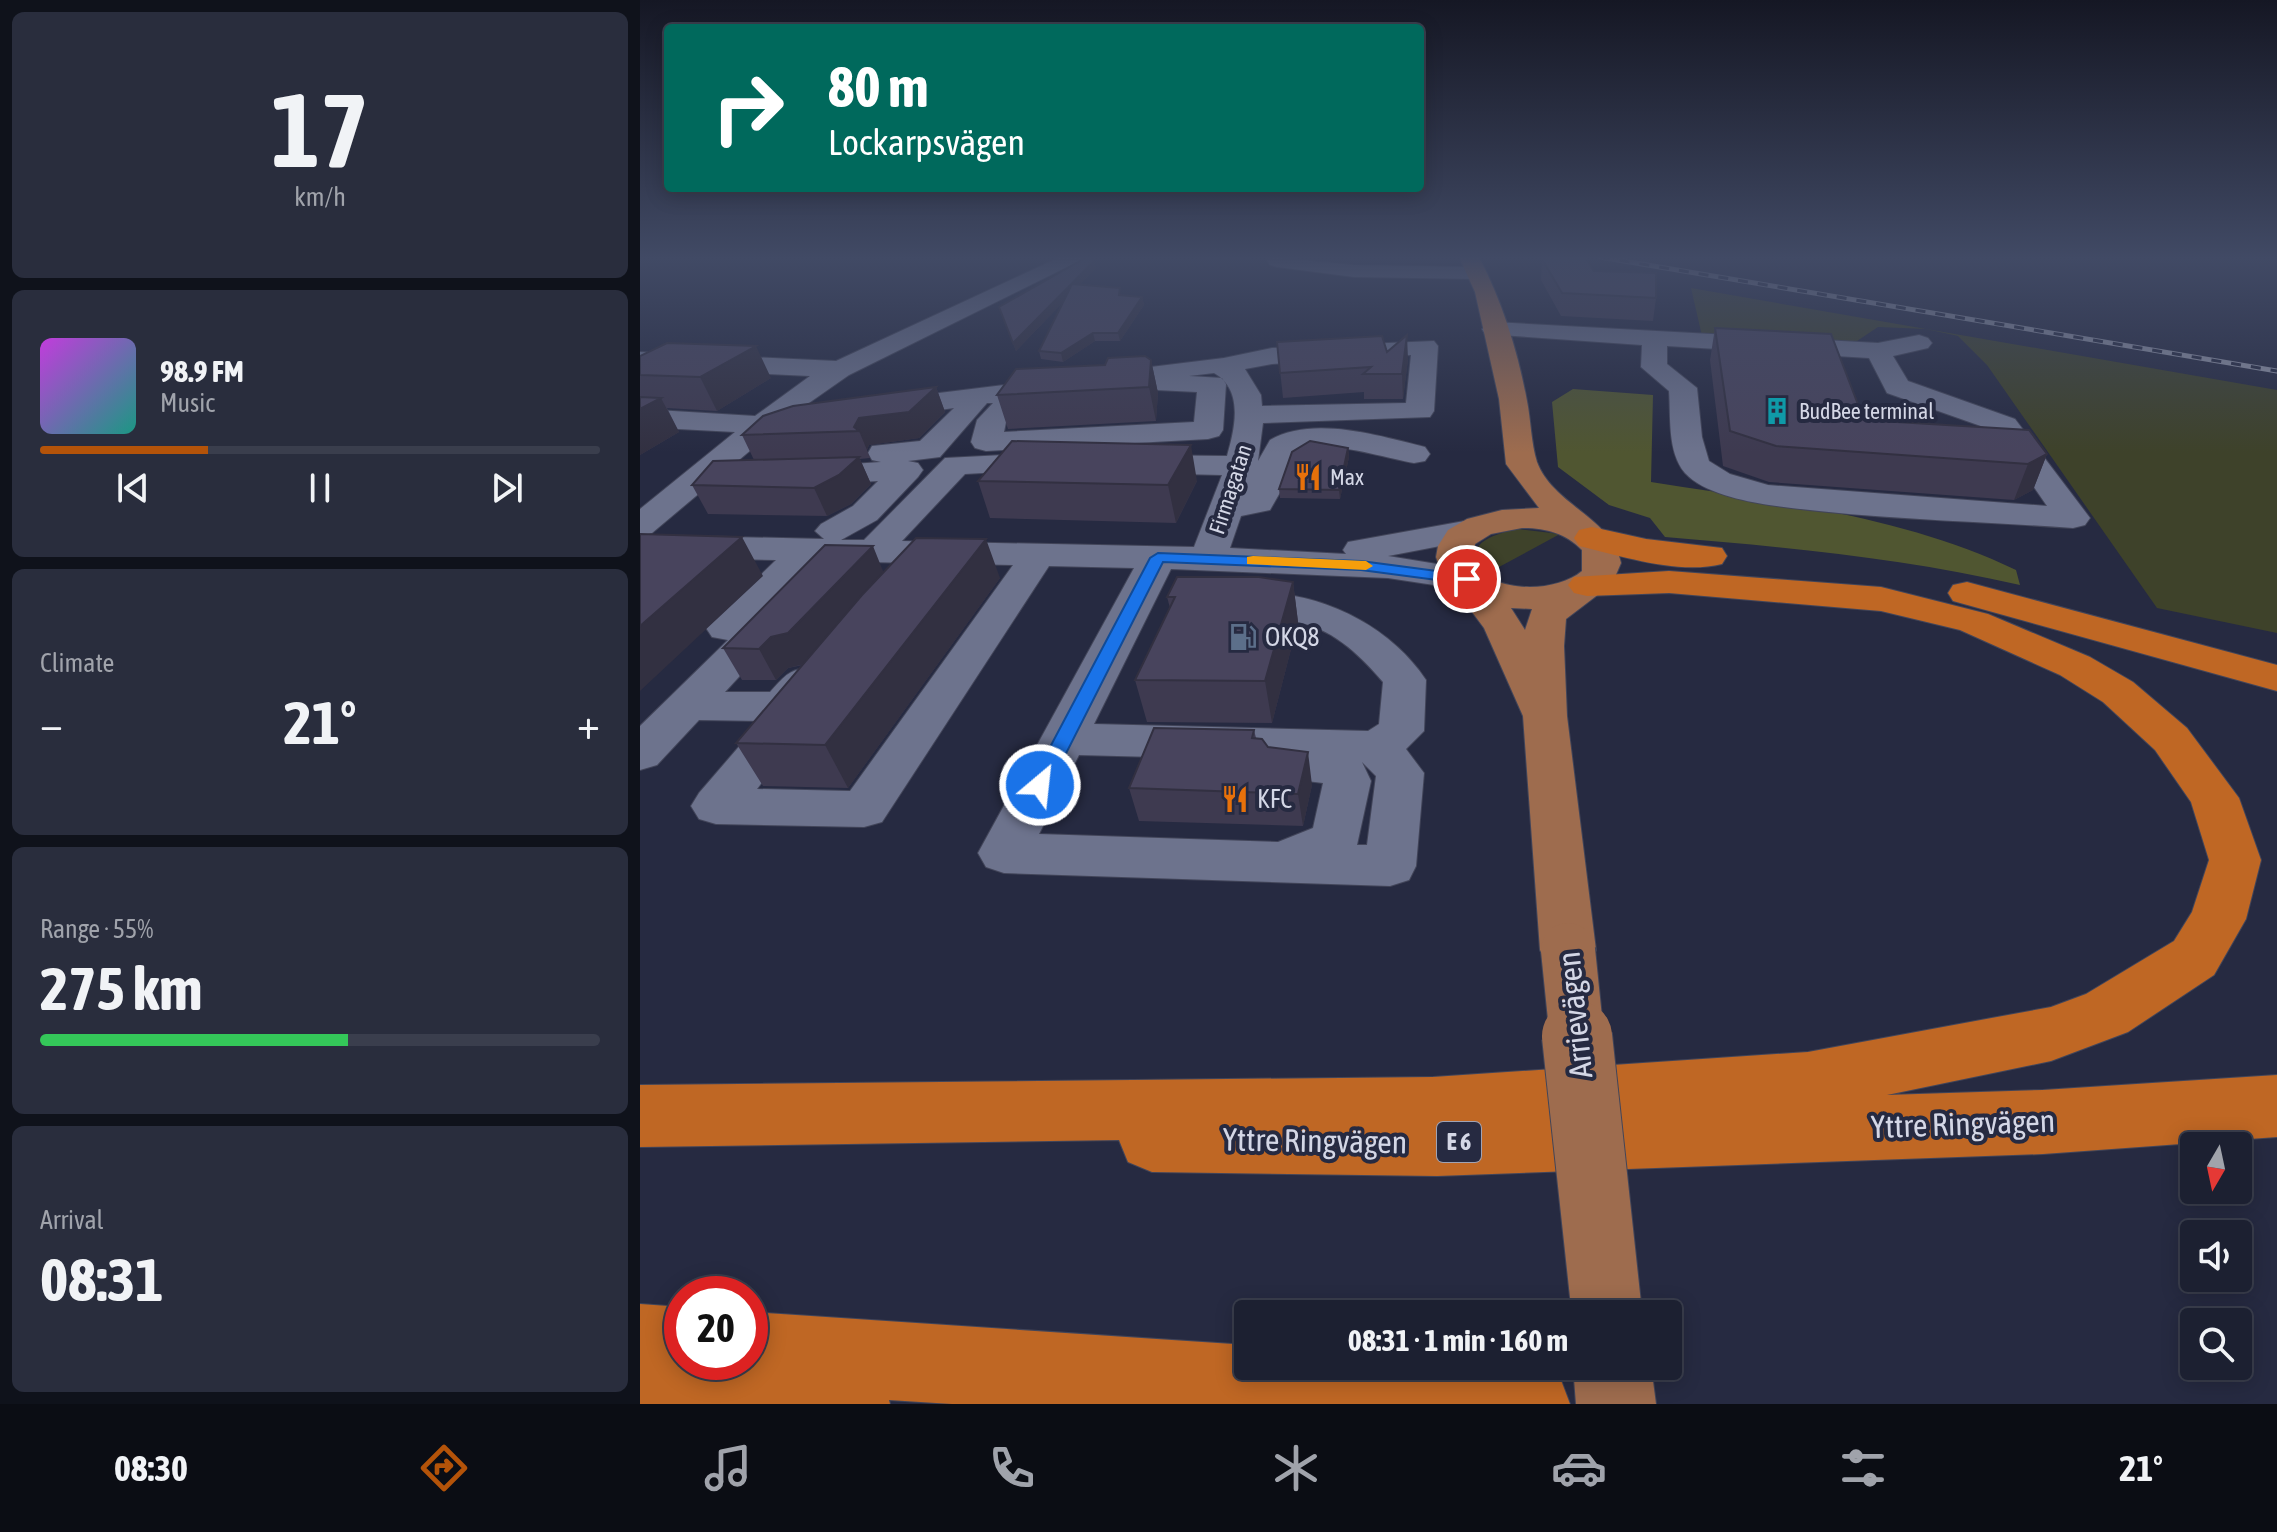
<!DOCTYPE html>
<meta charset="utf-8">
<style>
body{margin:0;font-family:"Asap Condensed",sans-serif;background:#292d3d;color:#f1f3f6;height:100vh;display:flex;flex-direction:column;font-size:30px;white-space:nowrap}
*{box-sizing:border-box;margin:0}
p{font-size:26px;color:#a0a3ab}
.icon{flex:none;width:44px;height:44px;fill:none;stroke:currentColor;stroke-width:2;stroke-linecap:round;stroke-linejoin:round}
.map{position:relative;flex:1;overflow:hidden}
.details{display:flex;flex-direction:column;gap:12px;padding:12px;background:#0f121b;width:640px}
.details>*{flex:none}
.hud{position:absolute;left:24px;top:24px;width:760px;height:168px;border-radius:8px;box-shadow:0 4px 20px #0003,0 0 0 2px #3a3e4d;background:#00695c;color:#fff;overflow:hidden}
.needle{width:52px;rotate:189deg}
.tools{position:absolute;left:1540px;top:1132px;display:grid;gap:16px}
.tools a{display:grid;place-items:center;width:72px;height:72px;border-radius:8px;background:#1c2031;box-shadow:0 4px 20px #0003,0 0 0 2px #3a3e4d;font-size:40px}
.speed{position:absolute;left:24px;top:1276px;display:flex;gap:16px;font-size:40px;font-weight:700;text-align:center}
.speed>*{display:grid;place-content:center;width:104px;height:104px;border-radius:50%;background:#1c2031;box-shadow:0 4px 20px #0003,0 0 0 2px #3a3e4d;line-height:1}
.speed .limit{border:12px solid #d22;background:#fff;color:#111}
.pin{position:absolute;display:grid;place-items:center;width:68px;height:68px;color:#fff;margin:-34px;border:4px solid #fff;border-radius:50%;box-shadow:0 2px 8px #0007}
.me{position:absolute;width:88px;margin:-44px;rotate:28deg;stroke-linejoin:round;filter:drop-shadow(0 0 6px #0008)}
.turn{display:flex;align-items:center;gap:28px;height:168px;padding:0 32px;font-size:36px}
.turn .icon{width:104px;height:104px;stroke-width:2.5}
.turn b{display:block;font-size:56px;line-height:68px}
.big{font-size:60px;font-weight:700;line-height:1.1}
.details .widget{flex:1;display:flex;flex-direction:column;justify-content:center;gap:12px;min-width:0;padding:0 28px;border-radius:12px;background:#292d3d}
.details .dial{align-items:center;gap:0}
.dial b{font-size:104px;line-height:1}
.song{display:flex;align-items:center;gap:24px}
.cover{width:96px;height:96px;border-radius:12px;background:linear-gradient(135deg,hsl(290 70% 55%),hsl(170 70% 35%))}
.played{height:8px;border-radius:4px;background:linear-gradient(90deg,#b45309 30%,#3a3e4d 30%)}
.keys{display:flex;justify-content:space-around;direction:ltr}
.heat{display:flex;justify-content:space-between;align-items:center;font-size:44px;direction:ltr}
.charge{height:12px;border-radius:6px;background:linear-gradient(90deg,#34c759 55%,#3a3e4d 0)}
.trip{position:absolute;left:594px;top:1300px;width:448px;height:80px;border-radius:8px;background:#1c2031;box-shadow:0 4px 20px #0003,0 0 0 2px #3a3e4d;font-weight:700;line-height:80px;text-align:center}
.dock{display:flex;height:128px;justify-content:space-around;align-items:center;background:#0b0d14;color:#a0a3ab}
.dock .icon{width:56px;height:56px}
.dock .active{color:#b45309}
.dock b{font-size:36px;color:#f1f3f6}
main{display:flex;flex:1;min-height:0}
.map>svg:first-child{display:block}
.green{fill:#3e422a}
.forest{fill:#505631}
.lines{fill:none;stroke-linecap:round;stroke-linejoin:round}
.minor-casing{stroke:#424559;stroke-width:2}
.major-casing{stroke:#424559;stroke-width:2}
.highway-casing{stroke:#424559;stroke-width:2}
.minor{fill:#6d738d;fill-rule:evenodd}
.major{fill:#9e6c4e;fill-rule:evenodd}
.highway{fill:#bf6724;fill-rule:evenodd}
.rail-casing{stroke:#9599aa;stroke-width:5}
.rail{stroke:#262a41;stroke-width:3;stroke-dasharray:10;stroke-linecap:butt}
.major-bridge-far1-casing{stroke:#424559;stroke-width:56;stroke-linecap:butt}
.major-bridge-casing{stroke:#424559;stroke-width:72;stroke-linecap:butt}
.major-bridge-far1{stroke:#9e6c4e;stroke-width:54}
.major-bridge{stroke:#9e6c4e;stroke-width:70}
.wall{fill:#3e3a50}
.shaded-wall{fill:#323041}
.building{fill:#48445d;stroke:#323041;stroke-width:2}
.route{fill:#1a73e8;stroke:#114b97;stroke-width:2}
.slow{fill:#f59e0b}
.labels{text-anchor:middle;stroke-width:8;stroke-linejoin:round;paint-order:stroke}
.far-poi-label{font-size:22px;fill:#d4d7e6;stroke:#262a41;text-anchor:start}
.far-street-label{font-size:22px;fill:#d4d7e6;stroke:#262a41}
.shield{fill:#262a41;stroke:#a0a3b4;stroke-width:2}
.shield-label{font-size:24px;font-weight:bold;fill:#d4d7e6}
.poi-label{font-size:26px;fill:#d4d7e6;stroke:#262a41;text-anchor:start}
.near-street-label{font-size:32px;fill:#d4d7e6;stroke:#262a41}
</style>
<main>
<section class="details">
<div class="widget dial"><b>17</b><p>km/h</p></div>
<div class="widget">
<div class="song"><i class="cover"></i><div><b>98.9 FM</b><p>Music</p></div></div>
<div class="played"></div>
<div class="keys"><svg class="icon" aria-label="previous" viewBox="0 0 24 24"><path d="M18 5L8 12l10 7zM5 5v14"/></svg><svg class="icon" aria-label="pause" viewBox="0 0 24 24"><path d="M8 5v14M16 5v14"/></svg><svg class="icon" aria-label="next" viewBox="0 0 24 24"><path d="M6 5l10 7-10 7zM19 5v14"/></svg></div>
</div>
<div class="widget"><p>Climate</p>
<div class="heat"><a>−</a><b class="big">21°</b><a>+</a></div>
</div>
<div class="widget"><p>Range · 55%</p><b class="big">275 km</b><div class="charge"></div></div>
<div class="widget"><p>Arrival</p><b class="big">08:31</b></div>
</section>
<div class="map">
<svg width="1637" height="1404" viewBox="0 0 1637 1404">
<rect width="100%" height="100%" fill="#262a41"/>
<!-- green -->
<path class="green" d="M 1051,288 L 1637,390 L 1637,633 L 1517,608 L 1347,365 L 1318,336 L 1286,329 L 1238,327 L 1211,345 L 1062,336 Z
M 878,529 L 920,534 L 846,574 C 818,546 852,534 878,529 Z"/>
<!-- forest -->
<path class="forest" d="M 933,389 L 1013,395 L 1011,482 C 1132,501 1264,516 1376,570 L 1380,585 C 1262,558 1145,547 1025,537 L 1010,518 L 969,505 L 918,467 L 912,402 Z"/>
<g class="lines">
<!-- minor casing -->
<g class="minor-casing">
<path id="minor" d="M 420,257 L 447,257 L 209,375 L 156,412 L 184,412 L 189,418 L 184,424 L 131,433 L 12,533 L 4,535 L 184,539 L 175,531 L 181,524 L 213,506 L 238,481 L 166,485 L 155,482 L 150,475 L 155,468 L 241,462 L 232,460 L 228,453 L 232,446 L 280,441 L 314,408 L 242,418 L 232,415 L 228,409 L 232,403 L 242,400 L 584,358 L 632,348 L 794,341 L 798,346 L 794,411 L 790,417 L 623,423 L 618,461 L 630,440 C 673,415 740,436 785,447 L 790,454 L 785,461 L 774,463 C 744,458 678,436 652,452 L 642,489 L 630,510 L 601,516 L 590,548 L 706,554 L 703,550 L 708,542 L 830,520 L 842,524 L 848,531 L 842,538 L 748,556 L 840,571 L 846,579 L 840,587 L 827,590 L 748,578 L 531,569 L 454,724 L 728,731 L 739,724 L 743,682 C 718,653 691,627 652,621 C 629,618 606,620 583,614 L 578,606 L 583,598 C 657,579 745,618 786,680 L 784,731 L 766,749 L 784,773 L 776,866 L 769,880 L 750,886 L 364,873 L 346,867 L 338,853 L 494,568 L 409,566 L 242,822 L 224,827 L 76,824 L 59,819 L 51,806 L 59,793 L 121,721 L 59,720 L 17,765 L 0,770 L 0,726 L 88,640 L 72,637 L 66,628 L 136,560 L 0,557 L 0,509 L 95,432 L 0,427 L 0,409 L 115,416 L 170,376 L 0,368 L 0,352 L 196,361 ZM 771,355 L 766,403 L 622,406 L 621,395 L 605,369 L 632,364 ZM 574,373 C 604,390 595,428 587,456 L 496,455 L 485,457 L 480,464 L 485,471 L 496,473 L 582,475 L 554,547 L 262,541 L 325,474 L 394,470 L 399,463 L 394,456 L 383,454 L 305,458 L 224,540 L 201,540 L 237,520 L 278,477 L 283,470 L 278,463 L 268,461 L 300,457 L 347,403 L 353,403 L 337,420 L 331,442 L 335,448 L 346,451 L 568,439 L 579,436 L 583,430 L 586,384 L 582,378 L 549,376 ZM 515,381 L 512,384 L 516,390 L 557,392 L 554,422 L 364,432 L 366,422 L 385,398 ZM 177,561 L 373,565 L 210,791 L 117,789 L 169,720 L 163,710 L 185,680 L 179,671 C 154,664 146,674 130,692 L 85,692 L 147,625 L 153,617 L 147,609 L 131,606 ZM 439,755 L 630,760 L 627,765 L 634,777 L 683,783 L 673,828 L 638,842 L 399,834 ZM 722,762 L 736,776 L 727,845 L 717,845 L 731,781 Z
M 629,257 L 714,265 L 836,267 L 847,273 L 836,279 L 714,277 L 637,267 L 630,265 L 627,261 Z
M 854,322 L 1238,343 L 1279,335 L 1288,338 L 1292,343 L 1288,348 L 1253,356 L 1268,381 L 1375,419 L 1450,518 L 1445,525 L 1433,528 C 1334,521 1227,519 1129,505 C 1104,501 1063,493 1045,473 C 1027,452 1031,417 1029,391 L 1001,367 L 1002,345 L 845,334 L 842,329 ZM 1027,346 L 1229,358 L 1247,393 L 1355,431 L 1407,506 L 1128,485 L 1090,474 L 1069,461 L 1062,437 L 1057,388 L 1027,364 Z"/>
</g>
<!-- major casing -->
<g class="major-casing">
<path id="major" d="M 819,257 L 839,257 C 862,301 878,352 887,401 C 891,421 891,443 897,462 C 913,505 972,518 981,563 L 972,584 L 926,619 L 924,646 L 927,716 L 956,950 L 948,967 L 928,974 L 908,967 L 900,950 L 883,716 L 844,628 L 800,569 L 796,557 L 798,546 L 808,530 L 827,519 L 862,510 L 899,508 L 866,464 L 859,399 L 835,292 ZM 882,528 C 906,528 925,533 942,550 L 942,571 C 916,593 853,594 834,563 L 835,544 L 851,534 ZM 871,608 L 892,609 L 885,630 Z
M 933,1366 L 1011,1366 L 1016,1404 L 936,1404 Z"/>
</g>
<!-- highway casing -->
<g class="highway-casing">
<path id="highway" d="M 952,527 L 1006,539 L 1082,548 L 1087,556 L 1082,564 C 1038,575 982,556 939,546 L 934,538 L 939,530 Z
M 1029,571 L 1241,587 L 1348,614 L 1450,657 L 1493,682 L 1547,728 L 1599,798 L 1621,860 L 1606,919 L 1574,975 L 1488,1032 L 1411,1061 L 1247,1095 L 1403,1090 L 1637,1075 L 1637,1137 L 1403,1154 L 797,1176 L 512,1172 L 488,1162 L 479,1140 L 0,1147 L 0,1085 L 793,1077 L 1168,1052 L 1411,1007 L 1446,994 L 1534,941 L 1552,912 L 1569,860 L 1551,802 L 1515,750 L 1463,702 L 1420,675 L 1320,630 L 1241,611 L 1029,593 L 947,596 L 934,593 L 928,585 L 934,577 Z
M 1327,582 L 1637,665 L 1637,691 L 1313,601 L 1308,593 L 1313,585 Z
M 0,1304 L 42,1307 L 42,1362 L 110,1362 L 110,1312 L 608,1345 L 608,1366 L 896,1366 L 919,1375 L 930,1404 L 312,1404 L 249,1400 L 250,1404 L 0,1404 Z"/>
</g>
<!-- minor -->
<use href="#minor" class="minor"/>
<!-- major -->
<use href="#major" class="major"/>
<!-- highway -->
<use href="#highway" class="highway"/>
<!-- rail casing -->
<g class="rail-casing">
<path id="rail" d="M 960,257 L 1637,371"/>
</g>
<!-- rail -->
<use href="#rail" class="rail"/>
<!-- major-bridge-far1 casing -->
<g class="major-bridge-far1-casing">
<path id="major-bridge-far1" d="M 928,950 L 937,1038"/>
</g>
<!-- major-bridge casing -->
<g class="major-bridge-casing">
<path id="major-bridge" d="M 937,1036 L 967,1314"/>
</g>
<!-- major-bridge-far1 -->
<use href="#major-bridge-far1" class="major-bridge-far1"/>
<!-- major-bridge -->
<use href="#major-bridge" class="major-bridge"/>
</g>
<!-- wall -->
<path class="wall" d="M 560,257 L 613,257 L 610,260 L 561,259 Z
M 902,259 L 954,271 L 1016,298 L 1013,321 L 921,316 L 901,280 Z
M 454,261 L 456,268 L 440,284 L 482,295 L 502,297 L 504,305 L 480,341 L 455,341 L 423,362 L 401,359 L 399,351 L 423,302 L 376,351 L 359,307 Z
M 1075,328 L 1224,420 L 1407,454 L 1393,490 L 1374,500 L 1129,482 L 1083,466 L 1070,360 Z
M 637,342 L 747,352 L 768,359 L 763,399 L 724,399 L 724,392 L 643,398 Z
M 0,356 L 131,378 L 77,411 L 27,408 L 39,432 L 0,455 Z
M 511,360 L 518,393 L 516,421 L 368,429 L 357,395 L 465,365 Z
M 296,387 L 305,412 L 279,438 L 229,445 L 227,450 L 230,458 L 220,459 L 231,484 L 211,504 L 187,516 L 68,514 L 52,485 L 114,460 L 102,435 Z
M 708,448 L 709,457 L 700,499 L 640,498 L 639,489 Z
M 338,481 L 557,481 L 536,523 L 350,518 Z
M 244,572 L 360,578 L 208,788 L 123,786 L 96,743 L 163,665 L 148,668 L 136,680 L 102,680 L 83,648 Z
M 653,582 L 658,622 L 632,723 L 507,722 L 495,680 L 530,608 L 527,597 Z
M 614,730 L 616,738 L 672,785 L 663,826 L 499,821 L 489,788 Z"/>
<!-- shaded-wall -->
<path class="shaded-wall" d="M 454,261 L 456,268 L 376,351 L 373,343 Z
M 502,297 L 504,305 L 480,341 L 478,333 Z
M 453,333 L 455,341 L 423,362 L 421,353 Z
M 767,335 L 768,359 L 763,399 L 762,374 Z
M 116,346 L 131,378 L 77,411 L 60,377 Z
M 511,360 L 518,393 L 516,421 L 509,387 Z
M 296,387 L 305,412 L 279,438 L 229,445 L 227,450 L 219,431 L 214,427 L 219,418 Z
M 21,398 L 39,432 L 0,455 L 0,409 Z
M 551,445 L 557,481 L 536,523 L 528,485 Z
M 708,448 L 709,457 L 700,499 L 699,490 Z
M 1407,454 L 1393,490 L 1374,500 L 1388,464 Z
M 219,457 L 231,484 L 211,504 L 187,516 L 174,488 Z
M 102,537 L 123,576 L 0,691 L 0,626 Z
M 346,539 L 360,578 L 208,788 L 185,745 Z
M 233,546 L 245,576 L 164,664 L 148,668 L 136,680 L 119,649 Z
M 653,582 L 658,622 L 632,723 L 625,681 Z
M 668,752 L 672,785 L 663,826 L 658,794 Z"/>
<!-- building -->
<path class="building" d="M 447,257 L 451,257 L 454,261 L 373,343 L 359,307 Z
M 945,257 L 954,271 L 1016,273 L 1016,298 L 922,293 L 902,259 Z
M 432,284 L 480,288 L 479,295 L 502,297 L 478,333 L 453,333 L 421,353 L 399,351 Z
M 1075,328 L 1191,334 L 1224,420 L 1389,430 L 1407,454 L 1388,464 L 1136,446 L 1090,431 Z
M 767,335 L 762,374 L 723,374 L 731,367 L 640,373 L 637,342 L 742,336 L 747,352 Z
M 27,343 L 116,346 L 60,377 L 0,375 L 0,356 Z
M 505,356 L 511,360 L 509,387 L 357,395 L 376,369 L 465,365 L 468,358 Z
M 296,387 L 269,412 L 219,418 L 214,427 L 219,431 L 102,435 L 123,416 L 153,406 Z
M 0,397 L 21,398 L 0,409 Z
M 372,441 L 551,445 L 528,485 L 338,481 Z
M 670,441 L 708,448 L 699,490 L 639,489 L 652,452 Z
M 219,457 L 199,475 L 174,488 L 52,485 L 73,461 Z
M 0,534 L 102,537 L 0,626 Z
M 276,538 L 346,539 L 185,745 L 96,743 L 222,595 Z
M 185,545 L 233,546 L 148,633 L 131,637 L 119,649 L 83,648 Z
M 537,577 L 619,577 L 653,582 L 625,681 L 495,680 L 535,597 L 527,597 Z
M 514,728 L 614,730 L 612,738 L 622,739 L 628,747 L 668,752 L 658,794 L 489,788 Z"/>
<!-- sky -->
<linearGradient id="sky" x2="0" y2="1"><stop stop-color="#151724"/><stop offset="0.57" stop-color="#414a65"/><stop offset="1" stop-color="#414a65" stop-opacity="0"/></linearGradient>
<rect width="1637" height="453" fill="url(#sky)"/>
<!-- route -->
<path class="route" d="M 518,553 L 721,561 L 827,575 L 835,579 L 827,584 L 721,570 L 523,562 L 410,785 L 400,792 L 393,790 L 390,785 L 510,558 Z"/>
<!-- slow -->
<path class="slow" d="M 613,556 L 726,561 L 733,566 L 726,570 L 607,564 L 607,557 Z"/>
<!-- icons -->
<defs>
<g id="building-bare" transform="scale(2.16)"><path d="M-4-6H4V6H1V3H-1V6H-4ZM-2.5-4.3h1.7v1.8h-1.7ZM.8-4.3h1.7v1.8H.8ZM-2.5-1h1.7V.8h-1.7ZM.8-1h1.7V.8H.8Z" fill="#0f9aa8" stroke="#262a41" stroke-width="2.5" paint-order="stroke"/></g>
<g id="restaurant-bare" transform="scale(2.16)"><path d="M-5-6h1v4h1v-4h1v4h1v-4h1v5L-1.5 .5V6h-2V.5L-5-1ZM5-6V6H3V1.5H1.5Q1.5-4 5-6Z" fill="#e8710a" stroke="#262a41" stroke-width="2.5" paint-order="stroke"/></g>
<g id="fuel-bare" transform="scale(2.16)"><path d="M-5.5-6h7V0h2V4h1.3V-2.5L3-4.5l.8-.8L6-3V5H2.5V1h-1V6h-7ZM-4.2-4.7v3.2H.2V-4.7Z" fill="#5c6f8a" stroke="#262a41" stroke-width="2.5" paint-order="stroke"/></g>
</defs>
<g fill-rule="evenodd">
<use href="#building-bare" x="1137" y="411"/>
<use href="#restaurant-bare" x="668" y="477"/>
<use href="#fuel-bare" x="603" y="637"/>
<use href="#restaurant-bare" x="595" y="799"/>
</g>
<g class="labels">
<!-- far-poi labels -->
<g class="far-poi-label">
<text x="1159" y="419">BudBee terminal</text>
<text x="690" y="485">Max</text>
</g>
<!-- far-street labels -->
<g class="far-street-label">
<text transform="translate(590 489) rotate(-72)" y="8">Firmagatan</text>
</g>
<!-- shield labels -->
<rect class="shield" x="797" y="1122" width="44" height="40" rx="6"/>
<g class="shield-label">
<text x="819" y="1150">E 6</text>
</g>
<!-- poi labels -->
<g class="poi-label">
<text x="625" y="646">OKQ8</text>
<text x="617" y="808">KFC</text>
</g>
<!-- near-street labels -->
<g class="near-street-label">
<text transform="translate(935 1015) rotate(-96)" y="11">Arrievägen</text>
<text transform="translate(1323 1124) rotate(-2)" y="11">Yttre Ringvägen</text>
<text transform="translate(675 1141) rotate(1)" y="11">Yttre Ringvägen</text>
</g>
</g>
</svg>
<div class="tools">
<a><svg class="needle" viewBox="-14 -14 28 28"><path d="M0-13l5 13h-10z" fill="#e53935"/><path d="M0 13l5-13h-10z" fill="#a0a3ab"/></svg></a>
<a><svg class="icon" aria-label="sound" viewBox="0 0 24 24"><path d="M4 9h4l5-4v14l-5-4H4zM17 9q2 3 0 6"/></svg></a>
<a><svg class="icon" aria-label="search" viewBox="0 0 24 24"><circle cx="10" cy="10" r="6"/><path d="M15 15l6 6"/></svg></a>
</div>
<div class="speed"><div class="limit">20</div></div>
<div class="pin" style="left:827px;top:579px;background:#d93025"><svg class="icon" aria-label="arrive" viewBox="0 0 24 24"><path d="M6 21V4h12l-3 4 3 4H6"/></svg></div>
<svg class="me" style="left:400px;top:785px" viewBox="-20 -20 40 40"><circle r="17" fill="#1a73e8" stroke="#fff" stroke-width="3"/><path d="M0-11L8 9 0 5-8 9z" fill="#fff"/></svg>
<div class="trip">08:31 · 1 min · 160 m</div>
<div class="hud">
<div class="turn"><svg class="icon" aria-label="right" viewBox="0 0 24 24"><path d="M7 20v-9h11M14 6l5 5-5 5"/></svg><div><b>80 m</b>Lockarpsvägen</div></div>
</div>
</div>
</main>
<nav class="dock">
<b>08:30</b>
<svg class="icon active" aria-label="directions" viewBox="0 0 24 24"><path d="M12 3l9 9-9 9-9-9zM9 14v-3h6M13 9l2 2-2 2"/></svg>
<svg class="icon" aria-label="music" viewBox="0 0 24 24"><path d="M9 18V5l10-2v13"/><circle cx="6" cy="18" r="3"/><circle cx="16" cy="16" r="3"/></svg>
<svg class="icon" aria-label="phone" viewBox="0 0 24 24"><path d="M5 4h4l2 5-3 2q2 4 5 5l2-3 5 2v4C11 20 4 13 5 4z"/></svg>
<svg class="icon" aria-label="climate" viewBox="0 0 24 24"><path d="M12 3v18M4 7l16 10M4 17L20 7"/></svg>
<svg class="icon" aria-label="car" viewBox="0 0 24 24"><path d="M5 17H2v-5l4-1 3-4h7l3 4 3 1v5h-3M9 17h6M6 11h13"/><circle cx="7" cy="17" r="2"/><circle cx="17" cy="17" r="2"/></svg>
<svg class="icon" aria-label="filters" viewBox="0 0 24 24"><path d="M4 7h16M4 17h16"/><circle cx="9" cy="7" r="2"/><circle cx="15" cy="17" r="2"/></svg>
<b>21°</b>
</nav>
